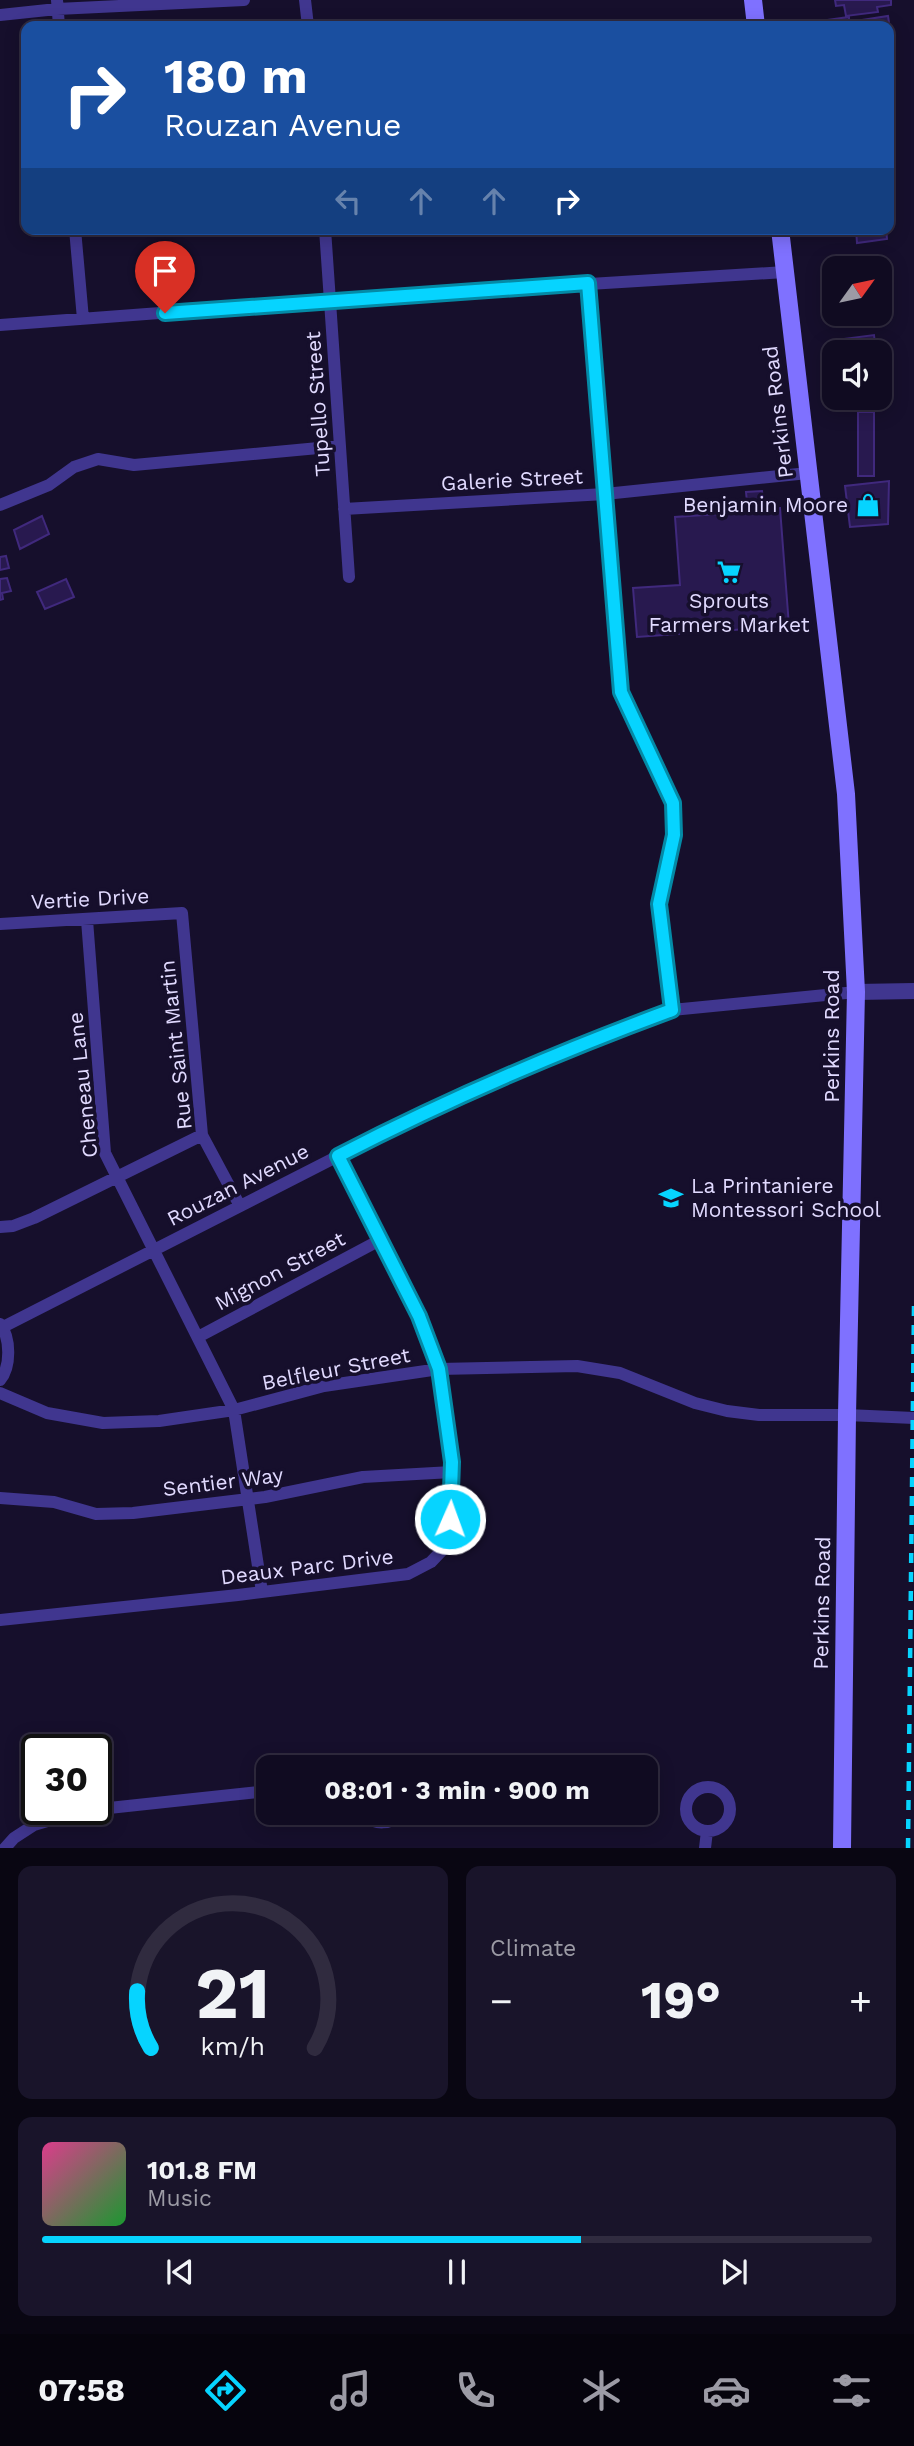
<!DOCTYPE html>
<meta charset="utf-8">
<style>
body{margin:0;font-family:"Work Sans",sans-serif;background:#19142a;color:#f1f3f6;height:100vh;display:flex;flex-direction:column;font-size:26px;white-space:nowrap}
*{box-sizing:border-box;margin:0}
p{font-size:23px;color:#9c9ba5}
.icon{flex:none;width:38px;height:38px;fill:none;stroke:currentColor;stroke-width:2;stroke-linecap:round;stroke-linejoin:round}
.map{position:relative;height:1848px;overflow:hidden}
.panel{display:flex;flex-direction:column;gap:18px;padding:18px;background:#090612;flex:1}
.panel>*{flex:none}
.hud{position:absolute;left:21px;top:21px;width:873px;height:214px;border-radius:14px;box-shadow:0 4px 18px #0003,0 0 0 2px #302b3f;background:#1a4fa0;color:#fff;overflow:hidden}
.needle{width:46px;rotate:57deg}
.tools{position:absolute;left:822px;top:256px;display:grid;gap:14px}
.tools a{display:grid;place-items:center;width:70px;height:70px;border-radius:14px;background:#100b21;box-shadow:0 4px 18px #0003,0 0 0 2px #302b3f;font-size:35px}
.speed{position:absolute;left:21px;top:1734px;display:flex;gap:14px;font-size:35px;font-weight:700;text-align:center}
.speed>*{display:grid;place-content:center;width:91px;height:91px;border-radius:50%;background:#100b21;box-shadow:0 4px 18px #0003,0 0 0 2px #302b3f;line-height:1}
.speed .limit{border:4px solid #111;border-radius:10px;background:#fff;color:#111}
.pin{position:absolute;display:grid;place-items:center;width:60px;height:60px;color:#fff;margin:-72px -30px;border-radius:50% 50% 50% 0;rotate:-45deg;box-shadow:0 0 7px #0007}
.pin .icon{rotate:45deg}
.me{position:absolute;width:77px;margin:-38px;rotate:2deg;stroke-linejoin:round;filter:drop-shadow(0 0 5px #0008)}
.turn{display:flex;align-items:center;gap:24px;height:147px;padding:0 28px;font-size:32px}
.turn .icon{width:91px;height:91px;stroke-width:2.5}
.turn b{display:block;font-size:49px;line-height:60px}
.lanes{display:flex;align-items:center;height:66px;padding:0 28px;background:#0003;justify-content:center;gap:35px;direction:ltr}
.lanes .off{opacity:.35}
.big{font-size:52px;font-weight:700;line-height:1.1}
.panel .card{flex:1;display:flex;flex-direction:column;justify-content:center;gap:10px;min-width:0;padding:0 24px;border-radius:14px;background:#19142a}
.panel .dial{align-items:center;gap:0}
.dial svg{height:182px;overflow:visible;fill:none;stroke:#302b3f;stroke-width:7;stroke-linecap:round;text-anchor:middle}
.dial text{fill:#f1f3f6;stroke:none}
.song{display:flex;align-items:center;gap:21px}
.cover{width:84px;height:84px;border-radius:10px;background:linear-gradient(135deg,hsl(330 70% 55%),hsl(130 70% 35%))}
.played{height:7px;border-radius:4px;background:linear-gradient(90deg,#06d4ff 65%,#302b3f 65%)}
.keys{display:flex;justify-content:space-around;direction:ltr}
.heat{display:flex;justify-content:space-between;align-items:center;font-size:38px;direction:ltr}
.panel .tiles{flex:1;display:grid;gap:18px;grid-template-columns:1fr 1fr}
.card:last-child{grid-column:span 2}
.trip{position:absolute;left:256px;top:1755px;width:402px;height:70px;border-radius:14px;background:#100b21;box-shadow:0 4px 18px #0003,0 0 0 2px #302b3f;font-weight:700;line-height:70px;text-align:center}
.menu{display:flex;height:112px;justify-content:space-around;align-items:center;background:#06040d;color:#9c9ba5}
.menu .icon{width:49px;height:49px}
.menu .current{color:#06d4ff}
.menu b{font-size:32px;color:#f1f3f6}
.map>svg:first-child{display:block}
.building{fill:#28194f;stroke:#40297d;stroke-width:2}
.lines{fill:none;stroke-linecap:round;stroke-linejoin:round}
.minor{stroke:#40368f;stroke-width:12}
.tertiary{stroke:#40368f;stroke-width:16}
.secondary{stroke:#7f71ff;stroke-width:18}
.rail{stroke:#06d4ff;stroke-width:4.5;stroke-dasharray:10 9;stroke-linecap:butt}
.route-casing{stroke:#048aa6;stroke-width:18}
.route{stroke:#06d4ff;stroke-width:12}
.labels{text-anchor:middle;stroke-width:7;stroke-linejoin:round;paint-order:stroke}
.street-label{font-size:21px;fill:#e1daff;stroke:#160f2c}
.poi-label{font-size:21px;fill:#e1daff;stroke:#160f2c;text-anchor:end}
</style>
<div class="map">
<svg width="914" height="1848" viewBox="0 0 914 1848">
<rect width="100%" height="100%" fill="#160f2c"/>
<!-- building -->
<path class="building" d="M 835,0 L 891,0 L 891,5 L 877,7 L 878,12 L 846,16 L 844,5 L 836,6 Z
M 888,16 L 891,36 L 889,36 L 889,26 L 798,26 L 798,24 L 849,17 L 849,22 Z
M 818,229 L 833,229 L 828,231 L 829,235 L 820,236 Z
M 856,229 L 886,229 L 887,239 L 857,243 Z
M 893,284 L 892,313 L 836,319 L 835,313 L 880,313 L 880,285 Z
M 874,335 L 876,352 L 845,352 L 843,339 Z
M 858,412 L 874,412 L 874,476 L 858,476 Z
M 889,481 L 888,524 L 850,527 L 845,486 Z
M 762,491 L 764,509 L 780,508 L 789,626 L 637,637 L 633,588 L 680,585 L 675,517 L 748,512 L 746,492 Z
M 42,516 L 49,534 L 20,549 L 14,530 Z
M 6,556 L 9,568 L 0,570 L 0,557 Z
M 7,578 L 11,591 L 2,593 L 3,599 L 0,600 L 0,579 Z
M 66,579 L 74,597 L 45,609 L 37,592 Z"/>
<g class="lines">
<!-- minor -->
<path class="minor" d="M 57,0 L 59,26
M 305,0 L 308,26
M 0,15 L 57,9 L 244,0
M 75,229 L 83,319
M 325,229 L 349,577
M 588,283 L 621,692 L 672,803 L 674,835 L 659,904 L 672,1010
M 0,325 L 331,300 L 785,272
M 0,505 L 49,485 L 74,467 L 98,459 L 134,465 L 340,446
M 344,509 L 605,494 L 808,473
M 87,920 L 105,1153 L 234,1410 L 262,1592
M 0,924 L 182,913 L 202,1135 L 240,1206
M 0,1227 L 13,1226 L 34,1218 L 202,1135
M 0,1324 C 11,1338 11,1367 0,1380
M 3,1327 L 393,1128 L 470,1091 L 597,1038 L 672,1010 L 856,992
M 198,1337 L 380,1240
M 0,1393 L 47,1413 L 103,1423 L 159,1421 L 234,1410 L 324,1386 L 439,1369 L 577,1366 L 620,1373 L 695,1403 L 727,1411 L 759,1415 L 847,1415 L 914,1418
M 0,1498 L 54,1502 L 96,1514 L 133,1513 L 265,1497 L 363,1477 L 452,1472
M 0,1620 L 238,1595 L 408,1574 L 431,1562 L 449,1543 L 452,1462 L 439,1369 L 419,1316 L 338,1156
M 370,1768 L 379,1764 L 395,1768
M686 1809a22 22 0 1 1 44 0a22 22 0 1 1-44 0Z
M 361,1813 C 374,1826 391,1825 405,1813
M 5,1848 L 14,1838 L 34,1825 L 81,1811 L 268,1791
M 705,1848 L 707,1831"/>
<!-- tertiary -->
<path class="tertiary" d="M 856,992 L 914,991"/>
<!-- secondary -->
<path class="secondary" d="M 753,0 L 756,26
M 780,229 L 846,794 L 856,992 L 847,1415 L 842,1848"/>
<!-- rail -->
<path class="rail" d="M 908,1848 L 914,1306"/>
</g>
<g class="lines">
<!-- route casing -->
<g class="route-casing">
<path id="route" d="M 165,313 L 588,283 L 621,692 L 673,803 L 674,835 L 659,904 L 672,1010 C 558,1052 446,1100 338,1156 L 419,1316 L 439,1369 L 452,1462 L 450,1519"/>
</g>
<!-- route -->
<use href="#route" class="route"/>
</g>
<!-- icons -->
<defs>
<g id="shop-bare" transform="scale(1.89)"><path d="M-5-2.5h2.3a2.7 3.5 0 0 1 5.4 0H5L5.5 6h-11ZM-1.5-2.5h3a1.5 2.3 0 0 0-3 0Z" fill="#06d4ff" stroke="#160f2c" stroke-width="2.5" paint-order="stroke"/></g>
<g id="supermarket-bare" transform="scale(1.89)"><path d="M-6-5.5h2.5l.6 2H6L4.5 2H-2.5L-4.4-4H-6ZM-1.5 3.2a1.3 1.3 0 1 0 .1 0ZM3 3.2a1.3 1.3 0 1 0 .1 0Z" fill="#06d4ff" stroke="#160f2c" stroke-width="2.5" paint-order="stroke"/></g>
<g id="school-bare" transform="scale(1.89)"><path d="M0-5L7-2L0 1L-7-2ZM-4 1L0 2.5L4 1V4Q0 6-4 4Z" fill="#06d4ff" stroke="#160f2c" stroke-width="2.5" paint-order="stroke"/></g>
</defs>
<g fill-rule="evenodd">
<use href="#shop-bare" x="868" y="505"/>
<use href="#supermarket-bare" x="729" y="572"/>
<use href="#school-bare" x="671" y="1198"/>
</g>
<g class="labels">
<!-- street labels -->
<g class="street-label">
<text transform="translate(318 404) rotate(-94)" y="7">Tupello Street</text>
<text transform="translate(778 412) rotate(-97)" y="7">Perkins Road</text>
<text transform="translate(512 480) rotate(-3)" y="7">Galerie Street</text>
<text transform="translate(90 899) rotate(-3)" y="7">Vertie Drive</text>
<text transform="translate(832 1036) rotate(-90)" y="7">Perkins Road</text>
<text transform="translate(176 1045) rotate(-96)" y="7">Rue Saint Martin</text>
<text transform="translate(83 1085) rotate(-96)" y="7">Cheneau Lane</text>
<text transform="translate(238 1185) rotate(-27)" y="7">Rouzan Avenue</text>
<text transform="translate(280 1271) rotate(-28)" y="7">Mignon Street</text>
<text transform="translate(336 1369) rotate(-11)" y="7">Belfleur Street</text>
<text transform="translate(223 1482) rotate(-7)" y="7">Sentier Way</text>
<text transform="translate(307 1567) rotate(-7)" y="7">Deaux Parc Drive</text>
<text transform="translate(822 1603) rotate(-89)" y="7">Perkins Road</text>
</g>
<!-- poi labels -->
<g class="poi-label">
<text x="848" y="512">Benjamin Moore</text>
<text x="729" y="608" text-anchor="middle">Sprouts<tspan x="729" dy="24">Farmers Market</tspan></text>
<text x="691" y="1193" text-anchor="start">La Printaniere<tspan x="691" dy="24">Montessori School</tspan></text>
</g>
</g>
</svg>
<div class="tools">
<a><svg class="needle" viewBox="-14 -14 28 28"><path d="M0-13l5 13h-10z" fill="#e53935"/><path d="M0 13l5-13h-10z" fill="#9c9ba5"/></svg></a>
<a><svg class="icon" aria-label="sound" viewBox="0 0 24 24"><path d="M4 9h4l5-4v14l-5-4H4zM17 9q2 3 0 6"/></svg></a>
</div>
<div class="speed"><div class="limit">30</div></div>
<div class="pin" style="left:165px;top:313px;background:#d93025"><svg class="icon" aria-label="arrive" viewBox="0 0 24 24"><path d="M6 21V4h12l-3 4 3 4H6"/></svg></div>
<svg class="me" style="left:450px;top:1519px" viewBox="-20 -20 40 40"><circle r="17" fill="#06d4ff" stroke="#fff" stroke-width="3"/><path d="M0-11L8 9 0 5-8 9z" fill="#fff"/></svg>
<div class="trip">08:01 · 3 min · 900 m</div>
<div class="hud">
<div class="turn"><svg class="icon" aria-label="right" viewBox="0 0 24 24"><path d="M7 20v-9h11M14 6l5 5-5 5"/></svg><div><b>180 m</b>Rouzan Avenue</div></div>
<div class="lanes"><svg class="icon off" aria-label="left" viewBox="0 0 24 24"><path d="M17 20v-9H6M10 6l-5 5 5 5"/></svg><svg class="icon off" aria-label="ahead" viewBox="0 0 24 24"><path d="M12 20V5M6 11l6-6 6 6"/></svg><svg class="icon off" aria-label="ahead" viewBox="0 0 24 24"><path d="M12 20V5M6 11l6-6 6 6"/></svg><svg class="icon" aria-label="right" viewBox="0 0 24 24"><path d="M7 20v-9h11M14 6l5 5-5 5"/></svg></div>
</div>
</div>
<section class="panel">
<div class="tiles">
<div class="card dial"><svg viewBox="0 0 100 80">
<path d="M14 69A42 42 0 1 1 86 69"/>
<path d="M14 69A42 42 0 0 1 8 44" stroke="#06d4ff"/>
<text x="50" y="56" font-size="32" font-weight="700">21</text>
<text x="50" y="72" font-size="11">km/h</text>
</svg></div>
<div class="card"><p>Climate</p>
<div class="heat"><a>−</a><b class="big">19°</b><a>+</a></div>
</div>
<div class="card">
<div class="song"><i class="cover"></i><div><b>101.8 FM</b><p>Music</p></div></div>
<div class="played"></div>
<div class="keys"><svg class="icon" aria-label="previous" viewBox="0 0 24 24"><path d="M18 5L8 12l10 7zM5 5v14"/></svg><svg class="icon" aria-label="pause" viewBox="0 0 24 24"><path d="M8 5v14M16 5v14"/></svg><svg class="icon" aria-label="next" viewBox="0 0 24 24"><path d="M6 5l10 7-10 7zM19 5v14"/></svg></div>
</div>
</div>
</section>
<nav class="menu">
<b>07:58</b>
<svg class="icon current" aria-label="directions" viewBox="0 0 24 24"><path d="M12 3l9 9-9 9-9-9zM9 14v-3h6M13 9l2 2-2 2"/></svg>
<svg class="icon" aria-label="music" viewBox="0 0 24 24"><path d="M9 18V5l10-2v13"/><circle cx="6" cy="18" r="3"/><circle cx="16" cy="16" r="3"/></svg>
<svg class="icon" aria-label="phone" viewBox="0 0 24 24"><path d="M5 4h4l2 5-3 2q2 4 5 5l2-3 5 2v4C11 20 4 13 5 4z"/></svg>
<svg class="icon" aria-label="climate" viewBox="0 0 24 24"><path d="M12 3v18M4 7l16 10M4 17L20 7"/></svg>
<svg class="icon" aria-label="car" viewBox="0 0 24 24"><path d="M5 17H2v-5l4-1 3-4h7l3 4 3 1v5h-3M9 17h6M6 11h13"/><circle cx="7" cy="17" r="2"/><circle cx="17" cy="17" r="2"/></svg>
<svg class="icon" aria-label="filters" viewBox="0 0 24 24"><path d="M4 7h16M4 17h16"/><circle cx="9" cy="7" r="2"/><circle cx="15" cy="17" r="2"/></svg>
</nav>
